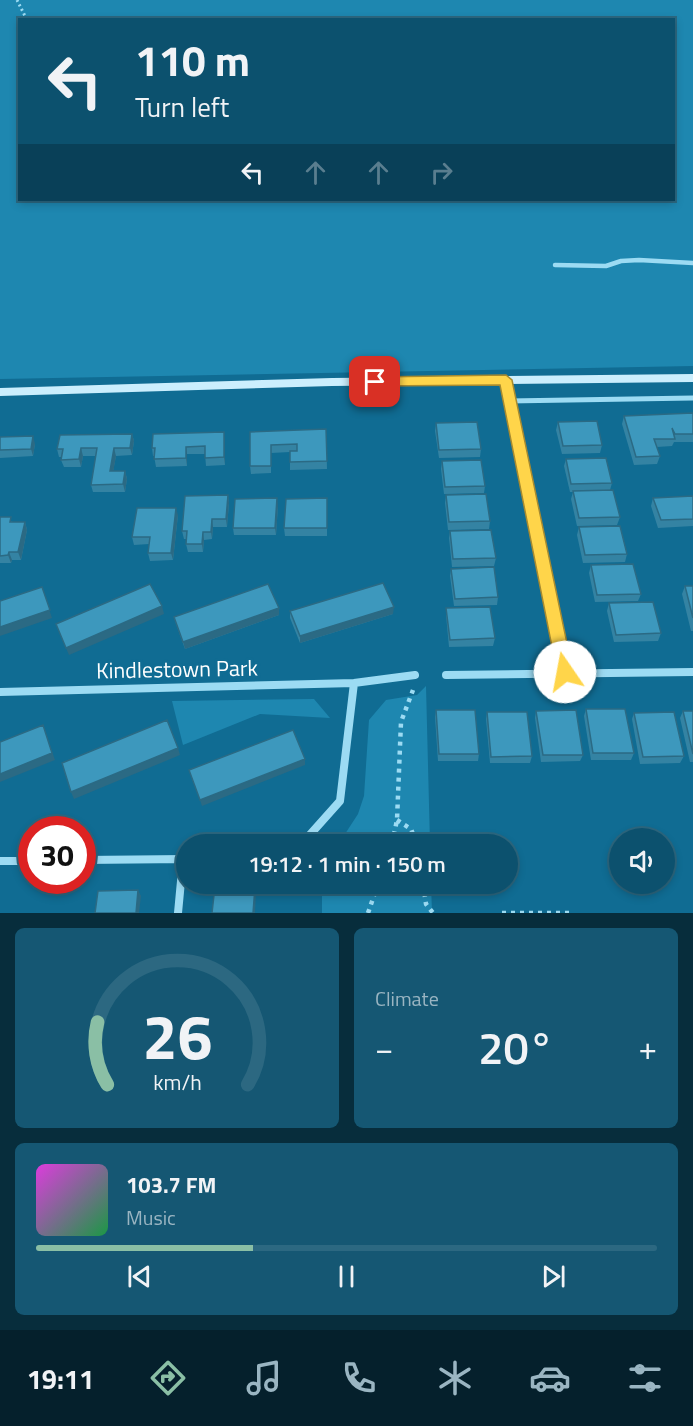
<!DOCTYPE html>
<meta charset="utf-8">
<style>
body{margin:0;font-family:"Titillium Web",sans-serif;background:#155773;color:#f1f3f6;height:100vh;display:flex;flex-direction:column;font-size:22px;white-space:nowrap}
*{box-sizing:border-box;margin:0}
p{font-size:20px;color:#9ab5c2}
.icon{flex:none;width:33px;height:33px;fill:none;stroke:currentColor;stroke-width:2;stroke-linecap:round;stroke-linejoin:round}
.map{position:relative;height:913px;overflow:hidden}
.side{display:flex;flex-direction:column;gap:15px;padding:15px;background:#072d3c;flex:1}
.side>*{flex:none}
.guide{position:absolute;left:18px;top:18px;width:657px;height:183px;border-radius:0px;box-shadow:0 3px 9px #0003,0 0 0 2px #2c6881;background:#0c516e;color:#f1f3f6;overflow:hidden}
.fabs{position:absolute;left:609px;top:828px;display:grid;gap:12px}
.fabs a{display:grid;place-items:center;width:66px;height:66px;border-radius:50%;background:#0c516e;box-shadow:0 3px 9px #0003,0 0 0 2px #2c6881;font-size:30px}
.speed{position:absolute;left:18px;top:816px;display:flex;gap:12px;font-size:30px;font-weight:700;text-align:center}
.speed>*{display:grid;place-content:center;width:78px;height:78px;border-radius:50%;background:#0c516e;box-shadow:0 3px 9px #0003,0 0 0 2px #2c6881;line-height:1}
.speed .limit{border:9px solid #d22;background:#fff;color:#111}
.pin{position:absolute;display:grid;place-items:center;width:51px;height:51px;color:#fff;margin:-26px;border-radius:12px;box-shadow:0 3px 9px #0006}
.me{position:absolute;width:66px;margin:-33px;rotate:348deg;stroke-linejoin:round;filter:drop-shadow(0 0 4px #0008)}
.turn{display:flex;align-items:center;gap:21px;height:126px;padding:0 18px;font-size:27px}
.turn .icon{width:78px;height:78px;stroke-width:2.5}
.turn b{display:block;font-size:42px;line-height:51px}
.lanes{display:flex;align-items:center;height:57px;padding:0 18px;background:#0003;justify-content:center;gap:30px;direction:ltr}
.lanes .off{opacity:.35}
.big{font-size:45px;font-weight:600;line-height:1.1}
.side .widget{flex:1;display:flex;flex-direction:column;justify-content:center;gap:9px;min-width:0;padding:0 21px;border-radius:9px;background:#155773}
.side .dial{align-items:center;gap:0}
.dial svg{height:156px;overflow:visible;fill:none;stroke:#2c6881;stroke-width:7;stroke-linecap:round;text-anchor:middle}
.dial text{fill:#f1f3f6;stroke:none}
.song{display:flex;align-items:center;gap:18px}
.cover{width:72px;height:72px;border-radius:9px;background:linear-gradient(135deg,hsl(300 70% 55%),hsl(140 70% 35%))}
.played{height:6px;border-radius:3px;background:linear-gradient(90deg,#8abfa5 35%,#2c6881 35%)}
.keys{display:flex;justify-content:space-around;direction:ltr}
.heat{display:flex;justify-content:space-between;align-items:center;font-size:33px;direction:ltr}
.side .tiles{flex:1;display:grid;gap:15px;grid-template-columns:1fr 1fr}
.widget:last-child{grid-column:span 2}
.trip{position:absolute;left:176px;top:834px;width:342px;height:60px;border-radius:30px;background:#0c516e;box-shadow:0 3px 9px #0003,0 0 0 2px #2c6881;font-weight:600;line-height:60px;text-align:center}
.tabs{display:flex;height:96px;justify-content:space-around;align-items:center;background:#05202c;color:#9ab5c2}
.tabs .icon{width:42px;height:42px}
.tabs .active{color:#8abfa5}
.tabs b{font-size:27px;color:#f1f3f6}
.map>svg:first-child{display:block}
.green{fill:#1e87b0;fill-rule:evenodd}
.lines{fill:none;stroke-linecap:round;stroke-linejoin:round}
.path-far1{stroke:#9cdbf3;stroke-width:3;stroke-dasharray:2 3;stroke-linecap:butt}
.path{stroke:#9cdbf3;stroke-width:4.5;stroke-dasharray:4 5;stroke-linecap:butt}
.service{stroke:#9cdbf3;stroke-width:4.5}
.minor-far1{stroke:#9cdbf3;stroke-width:5}
.minor{stroke:#9cdbf3;stroke-width:8}
.secondary{fill:#cbeefd;fill-rule:evenodd}
.wall{fill:#3483a3}
.shaded-wall{fill:#2b6a84}
.building{fill:#3d98bd;stroke:#2b6a84;stroke-width:1.5}
.route{fill:#ffd54a;stroke:#a68a30;stroke-width:1.5}
.labels{text-anchor:middle;stroke-width:6;stroke-linejoin:round;paint-order:stroke}
.street-label{font-size:22px;fill:#fff;stroke:#106c93}
</style>
<div class="map">
<svg width="693" height="913" viewBox="0 0 693 913">
<rect width="100%" height="100%" fill="#106c93"/>
<!-- green -->
<path class="green" d="M 0,0 L 693,0 L 693,366 L 0,379 ZM 20,20 L 674,20 L 674,200 L 20,200 Z
M 426,686 L 430,844 L 332,844 L 345,834 L 358,814 L 364,796 L 369,720 L 386,700 L 417,695 Z
M 314,699 L 330,718 L 260,714 L 183,745 L 172,701 Z
M 322,884 L 431,884 L 432,913 L 322,913 Z"/>
<g class="lines">
<!-- path-far1 -->
<path class="path-far1" d="M 17,0 L 27,20"/>
<!-- path -->
<path class="path" d="M 397,820 L 411,829 L 417,844
M 392,844 L 397,820 L 401,722 L 413,690
M 423,884 L 426,904 L 433,913
M 368,913 L 378,884
M 502,913 L 574,913"/>
<!-- service -->
<path class="service" d="M 555,265 L 606,266 L 621,261 L 639,260 L 693,263"/>
<!-- minor-far1 -->
<path class="minor-far1" d="M 506,380 L 537,531
M 508,401 L 693,398"/>
<!-- minor -->
<path class="minor" d="M 536,530 L 565,672
M 446,675 L 693,672
M 0,692 L 354,683 L 415,675
M 280,844 L 307,838 L 340,801 L 354,683
M 82,860 L 186,859
M 0,861 L 32,861
M 178,913 L 183,860"/>
<!-- secondary -->
<path class="secondary" d="M 693,374 L 693,382 L 332,386 L 0,396 L 0,388 L 332,378 Z"/>
</g>
<!-- wall -->
<path class="wall" d="M 693,413 L 693,442 L 674,442 L 672,446 L 657,447 L 660,456 L 657,464 L 634,465 L 622,424 L 624,416 Z
M 558,422 L 602,445 L 600,453 L 562,454 L 556,430 Z
M 436,423 L 481,449 L 480,457 L 439,458 L 435,431 Z
M 326,429 L 327,469 L 290,470 L 290,452 L 271,453 L 271,473 L 251,474 L 250,466 L 250,432 Z
M 132,434 L 134,441 L 132,455 L 116,456 L 113,471 L 125,471 L 127,479 L 125,492 L 93,492 L 91,485 L 96,456 L 83,456 L 81,467 L 64,467 L 61,460 L 62,457 L 59,457 L 57,449 Z
M 0,437 L 35,444 L 33,456 L 0,458 Z
M 225,440 L 225,465 L 206,466 L 205,454 L 187,454 L 187,466 L 156,467 L 154,456 L 153,456 L 152,448 Z
M 566,459 L 612,483 L 610,490 L 620,517 L 617,525 L 577,526 L 571,499 L 573,492 L 570,492 L 564,466 Z
M 442,461 L 485,486 L 484,493 L 444,494 L 441,469 Z
M 228,495 L 229,503 L 227,527 L 213,527 L 212,539 L 204,540 L 203,552 L 188,552 L 186,544 L 187,539 L 184,539 L 182,531 Z
M 446,495 L 490,521 L 489,529 L 448,530 L 445,503 Z
M 693,496 L 693,526 L 658,528 L 651,506 L 653,498 Z
M 327,498 L 327,536 L 285,536 L 284,528 Z
M 278,506 L 276,535 L 234,535 L 233,528 Z
M 178,515 L 173,560 L 150,561 L 148,553 L 149,544 L 134,545 L 132,537 Z
M 0,517 L 13,522 L 25,522 L 27,530 L 21,560 L 12,560 L 11,563 L 0,563 Z
M 579,527 L 627,554 L 625,562 L 583,563 L 577,535 Z
M 450,531 L 496,558 L 494,566 L 452,567 L 449,538 Z
M 591,565 L 641,594 L 638,601 L 595,602 L 589,573 Z
M 451,569 L 498,597 L 497,605 L 454,606 L 450,576 Z
M 685,586 L 693,586 L 693,631 L 691,631 L 682,594 Z
M 609,603 L 661,633 L 658,641 L 614,642 L 607,611 Z
M 279,608 L 279,615 L 185,649 L 176,624 L 174,617 Z
M 446,608 L 495,638 L 493,646 L 449,647 L 446,615 Z
M 290,611 L 393,614 L 300,643 L 290,618 Z
M 586,709 L 634,753 L 631,760 L 591,760 L 584,716 Z
M 436,710 L 479,754 L 478,761 L 438,761 L 435,717 Z
M 536,711 L 583,755 L 580,761 L 541,762 L 535,718 Z
M 683,711 L 693,711 L 693,762 L 690,762 L 680,718 Z
M 487,712 L 532,756 L 530,763 L 490,763 L 486,719 Z
M 634,713 L 684,756 L 680,763 L 640,764 L 632,719 Z"/>
<!-- shaded-wall -->
<path class="shaded-wall" d="M 224,432 L 225,440 L 225,465 L 224,457 Z
M 132,434 L 134,441 L 132,455 L 130,448 Z
M 33,436 L 35,444 L 33,456 L 31,449 Z
M 186,447 L 187,454 L 187,466 L 186,458 Z
M 81,448 L 83,456 L 81,467 L 79,459 Z
M 114,448 L 116,456 L 112,479 L 110,471 Z
M 125,471 L 127,479 L 125,492 L 123,484 Z
M 228,495 L 229,503 L 227,527 L 226,519 Z
M 277,498 L 278,506 L 276,535 L 275,528 Z
M 176,508 L 178,515 L 173,560 L 171,553 Z
M 212,519 L 213,527 L 212,539 L 211,532 Z
M 25,522 L 27,530 L 21,560 L 18,552 Z
M 203,532 L 204,540 L 203,552 L 202,544 Z
M 9,552 L 12,560 L 11,563 L 8,555 Z
M 42,587 L 52,618 L 0,636 L 0,627 Z
M 162,606 L 164,614 L 69,655 L 66,648 Z
M 394,607 L 393,614 L 300,643 L 300,636 Z
M 279,608 L 279,615 L 185,649 L 183,642 Z
M 43,725 L 55,760 L 0,782 L 0,774 Z
M 178,748 L 180,755 L 74,799 L 71,792 Z
M 305,759 L 305,765 L 202,806 L 200,800 Z
M 255,887 L 256,892 L 255,913 L 253,913 Z
M 138,890 L 141,896 L 139,913 L 136,913 Z"/>
<!-- building -->
<path class="building" d="M 693,413 L 693,434 L 675,434 L 672,428 L 675,439 L 654,439 L 660,456 L 636,457 L 624,416 Z
M 597,421 L 602,445 L 563,446 L 558,422 Z
M 477,422 L 481,449 L 439,450 L 436,423 Z
M 326,429 L 327,461 L 290,462 L 290,451 L 297,451 L 297,444 L 271,445 L 271,466 L 250,466 L 250,432 Z
M 224,432 L 224,457 L 205,458 L 205,446 L 186,447 L 186,458 L 154,459 L 155,448 L 152,448 L 153,434 Z
M 132,434 L 130,448 L 114,448 L 110,471 L 125,471 L 123,484 L 91,485 L 97,448 L 81,448 L 79,459 L 61,460 L 63,449 L 57,449 L 60,435 Z
M 33,436 L 31,449 L 0,450 L 0,437 Z
M 606,458 L 612,483 L 571,484 L 566,459 Z
M 481,460 L 485,486 L 445,487 L 442,461 Z
M 613,490 L 620,517 L 579,518 L 573,491 Z
M 486,494 L 490,521 L 449,522 L 446,495 Z
M 228,495 L 226,519 L 212,519 L 211,532 L 203,532 L 202,544 L 186,544 L 187,531 L 182,531 L 185,496 Z
M 693,496 L 693,519 L 661,520 L 653,498 Z
M 277,498 L 275,528 L 233,528 L 235,499 Z
M 327,498 L 327,528 L 284,528 L 286,499 Z
M 137,508 L 176,508 L 171,553 L 148,553 L 150,537 L 132,537 Z
M 0,517 L 11,517 L 10,522 L 25,522 L 18,552 L 9,552 L 8,555 L 0,556 Z
M 620,526 L 627,554 L 585,555 L 579,527 Z
M 491,530 L 496,558 L 453,559 L 450,531 Z
M 633,564 L 641,594 L 597,595 L 591,565 Z
M 494,567 L 498,597 L 455,599 L 451,569 Z
M 383,583 L 394,607 L 300,636 L 290,611 Z
M 150,584 L 162,606 L 66,648 L 56,624 Z
M 268,584 L 279,608 L 183,642 L 174,617 Z
M 685,586 L 693,586 L 693,618 Z
M 42,587 L 50,610 L 0,627 L 0,601 Z
M 653,602 L 661,633 L 616,635 L 609,603 Z
M 490,607 L 495,638 L 450,640 L 446,608 Z
M 586,709 L 625,709 L 634,753 L 593,753 Z
M 436,710 L 475,710 L 479,754 L 439,754 Z
M 576,710 L 583,755 L 543,755 L 536,711 Z
M 683,711 L 693,711 L 693,754 Z
M 487,712 L 527,712 L 532,756 L 491,757 Z
M 674,712 L 684,756 L 643,757 L 634,713 Z
M 167,720 L 178,748 L 71,792 L 62,763 Z
M 43,725 L 52,753 L 0,774 L 0,742 Z
M 293,730 L 305,759 L 200,800 L 189,770 Z
M 215,886 L 255,887 L 253,913 L 212,913 Z
M 138,890 L 136,913 L 95,913 L 98,891 Z"/>
<!-- route -->
<path class="route" d="M 506,375 L 512,380 L 573,672 L 571,677 L 565,679 L 559,677 L 557,672 L 500,385 L 375,386 L 369,382 L 375,377 Z"/>
<g class="labels">
<!-- street labels -->
<g class="street-label">
<text transform="translate(177 669) rotate(-1)" y="8">Kindlestown Park</text>
</g>
</g>
</svg>
<div class="fabs">
<a><svg class="icon" aria-label="sound" viewBox="0 0 24 24"><path d="M4 9h4l5-4v14l-5-4H4zM17 9q2 3 0 6"/></svg></a>
</div>
<div class="speed"><div class="limit">30</div></div>
<div class="pin" style="left:375px;top:382px;background:#d93025"><svg class="icon" aria-label="arrive" viewBox="0 0 24 24"><path d="M6 21V4h12l-3 4 3 4H6"/></svg></div>
<svg class="me" style="left:565px;top:672px" viewBox="-20 -20 40 40"><circle r="19" fill="#fff"/><path d="M0-13L10 11 0 6-10 11z" fill="#ffd54a"/></svg>
<div class="trip">19:12 · 1 min · 150 m</div>
<div class="guide">
<div class="turn"><svg class="icon" aria-label="left" viewBox="0 0 24 24"><path d="M17 20v-9H6M10 6l-5 5 5 5"/></svg><div><b>110 m</b>Turn left</div></div>
<div class="lanes"><svg class="icon" aria-label="left" viewBox="0 0 24 24"><path d="M17 20v-9H6M10 6l-5 5 5 5"/></svg><svg class="icon off" aria-label="ahead" viewBox="0 0 24 24"><path d="M12 20V5M6 11l6-6 6 6"/></svg><svg class="icon off" aria-label="ahead" viewBox="0 0 24 24"><path d="M12 20V5M6 11l6-6 6 6"/></svg><svg class="icon off" aria-label="right" viewBox="0 0 24 24"><path d="M7 20v-9h11M14 6l5 5-5 5"/></svg></div>
</div>
</div>
<section class="side">
<div class="tiles">
<div class="widget dial"><svg viewBox="0 0 100 80">
<path d="M14 69A42 42 0 1 1 86 69"/>
<path d="M14 69A42 42 0 0 1 9 37" stroke="#8abfa5"/>
<text x="50" y="56" font-size="32" font-weight="700">26</text>
<text x="50" y="72" font-size="11">km/h</text>
</svg></div>
<div class="widget"><p>Climate</p>
<div class="heat"><a>−</a><b class="big">20°</b><a>+</a></div>
</div>
<div class="widget">
<div class="song"><i class="cover"></i><div><b>103.7 FM</b><p>Music</p></div></div>
<div class="played"></div>
<div class="keys"><svg class="icon" aria-label="previous" viewBox="0 0 24 24"><path d="M18 5L8 12l10 7zM5 5v14"/></svg><svg class="icon" aria-label="pause" viewBox="0 0 24 24"><path d="M8 5v14M16 5v14"/></svg><svg class="icon" aria-label="next" viewBox="0 0 24 24"><path d="M6 5l10 7-10 7zM19 5v14"/></svg></div>
</div>
</div>
</section>
<nav class="tabs">
<b>19:11</b>
<svg class="icon active" aria-label="directions" viewBox="0 0 24 24"><path d="M12 3l9 9-9 9-9-9zM9 14v-3h6M13 9l2 2-2 2"/></svg>
<svg class="icon" aria-label="music" viewBox="0 0 24 24"><path d="M9 18V5l10-2v13"/><circle cx="6" cy="18" r="3"/><circle cx="16" cy="16" r="3"/></svg>
<svg class="icon" aria-label="phone" viewBox="0 0 24 24"><path d="M5 4h4l2 5-3 2q2 4 5 5l2-3 5 2v4C11 20 4 13 5 4z"/></svg>
<svg class="icon" aria-label="climate" viewBox="0 0 24 24"><path d="M12 3v18M4 7l16 10M4 17L20 7"/></svg>
<svg class="icon" aria-label="car" viewBox="0 0 24 24"><path d="M5 17H2v-5l4-1 3-4h7l3 4 3 1v5h-3M9 17h6M6 11h13"/><circle cx="7" cy="17" r="2"/><circle cx="17" cy="17" r="2"/></svg>
<svg class="icon" aria-label="filters" viewBox="0 0 24 24"><path d="M4 7h16M4 17h16"/><circle cx="9" cy="7" r="2"/><circle cx="15" cy="17" r="2"/></svg>
</nav>
